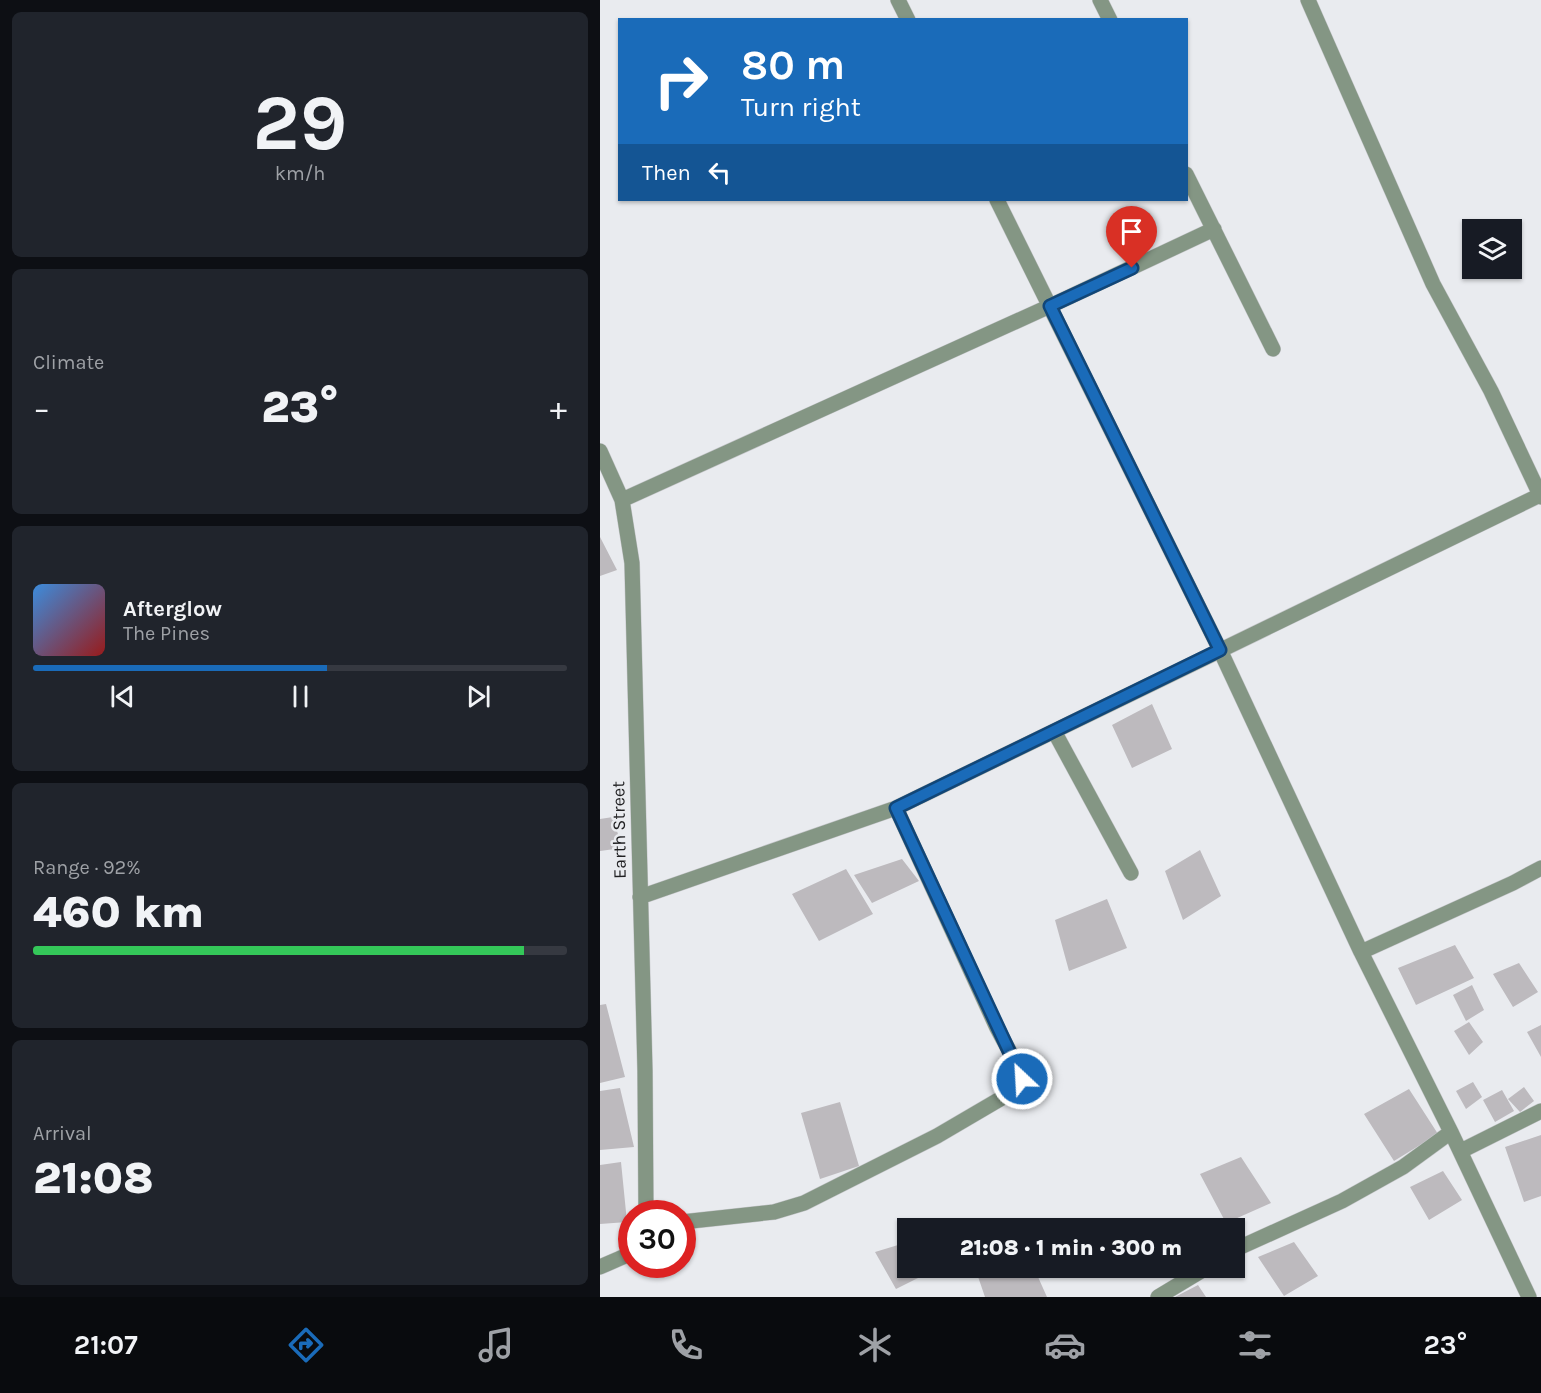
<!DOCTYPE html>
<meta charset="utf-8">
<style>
body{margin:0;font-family:Karla,sans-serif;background:#20242c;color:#f1f3f6;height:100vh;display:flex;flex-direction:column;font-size:22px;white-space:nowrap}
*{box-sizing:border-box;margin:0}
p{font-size:20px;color:#9ea1a6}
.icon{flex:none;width:33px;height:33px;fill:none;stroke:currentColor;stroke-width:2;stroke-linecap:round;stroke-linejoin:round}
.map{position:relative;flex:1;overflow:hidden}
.sheet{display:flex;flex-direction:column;gap:12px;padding:12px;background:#0d0f14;width:600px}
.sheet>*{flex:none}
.hud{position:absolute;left:18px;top:18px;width:570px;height:183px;border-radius:0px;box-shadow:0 2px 4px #0004;background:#1a6bb9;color:#fff;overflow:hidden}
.fabs{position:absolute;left:862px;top:219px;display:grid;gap:12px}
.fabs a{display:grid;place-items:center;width:60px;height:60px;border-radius:0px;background:#171b24;box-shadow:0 2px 4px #0004;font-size:30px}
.speed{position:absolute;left:18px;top:1200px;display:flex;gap:12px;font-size:30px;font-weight:700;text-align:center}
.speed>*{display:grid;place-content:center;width:78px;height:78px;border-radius:50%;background:#171b24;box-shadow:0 2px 4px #0004;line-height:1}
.speed .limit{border:9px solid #d22;background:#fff;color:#111}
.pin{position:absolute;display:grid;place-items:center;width:51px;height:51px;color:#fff;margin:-62px -26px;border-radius:50% 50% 50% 0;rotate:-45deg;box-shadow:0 0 6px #0007}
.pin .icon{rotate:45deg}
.me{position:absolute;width:66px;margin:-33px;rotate:335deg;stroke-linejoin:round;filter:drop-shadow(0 0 4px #0008)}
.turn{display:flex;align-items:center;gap:21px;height:126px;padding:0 24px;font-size:27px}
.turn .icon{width:78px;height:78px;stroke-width:2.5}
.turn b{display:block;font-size:42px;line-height:51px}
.then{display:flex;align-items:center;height:57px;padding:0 24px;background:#0003;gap:12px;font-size:22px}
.big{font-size:45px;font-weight:800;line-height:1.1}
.sheet .tile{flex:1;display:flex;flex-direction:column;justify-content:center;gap:9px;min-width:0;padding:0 21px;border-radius:9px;background:#20242c}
.sheet .dial{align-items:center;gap:0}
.dial b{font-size:78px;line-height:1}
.song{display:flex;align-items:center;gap:18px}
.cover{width:72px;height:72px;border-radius:9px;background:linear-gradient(135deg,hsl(210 70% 55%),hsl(0 70% 35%))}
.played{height:6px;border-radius:3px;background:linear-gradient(90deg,#1a6bb9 55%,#363941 55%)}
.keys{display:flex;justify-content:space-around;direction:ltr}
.heat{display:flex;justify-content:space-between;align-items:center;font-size:33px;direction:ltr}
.charge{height:9px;border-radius:4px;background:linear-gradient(90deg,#34c759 92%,#363941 0)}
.trip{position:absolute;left:297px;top:1218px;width:348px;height:60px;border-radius:0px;background:#171b24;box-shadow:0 2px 4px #0004;font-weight:800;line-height:60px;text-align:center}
.tabs{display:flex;height:96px;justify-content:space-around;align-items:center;background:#090b0e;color:#9ea1a6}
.tabs .icon{width:42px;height:42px}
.tabs .selected{color:#1a6bb9}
.tabs b{font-size:27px;color:#f1f3f6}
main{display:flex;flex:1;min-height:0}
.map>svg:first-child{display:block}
.building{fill:#bdbabe}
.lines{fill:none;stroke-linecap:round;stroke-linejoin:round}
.minor-casing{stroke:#c5c6ca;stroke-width:16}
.minor{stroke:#849684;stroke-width:15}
.route-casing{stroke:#114678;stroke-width:15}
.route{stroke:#1a6bb9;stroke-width:10}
.labels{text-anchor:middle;stroke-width:5;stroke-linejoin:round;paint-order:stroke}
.street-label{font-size:18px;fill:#1f1f21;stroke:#e9ebef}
</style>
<main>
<section class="sheet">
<div class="tile dial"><b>29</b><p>km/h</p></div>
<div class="tile"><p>Climate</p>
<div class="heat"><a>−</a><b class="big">23°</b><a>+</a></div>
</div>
<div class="tile">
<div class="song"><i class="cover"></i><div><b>Afterglow</b><p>The Pines</p></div></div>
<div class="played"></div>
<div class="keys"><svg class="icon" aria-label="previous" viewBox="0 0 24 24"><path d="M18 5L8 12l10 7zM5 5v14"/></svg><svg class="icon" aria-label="pause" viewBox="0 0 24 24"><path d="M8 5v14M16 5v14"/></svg><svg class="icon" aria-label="next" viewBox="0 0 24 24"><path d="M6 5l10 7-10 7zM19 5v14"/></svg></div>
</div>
<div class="tile"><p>Range · 92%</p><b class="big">460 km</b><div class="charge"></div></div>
<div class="tile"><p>Arrival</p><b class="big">21:08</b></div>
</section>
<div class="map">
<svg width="941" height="1297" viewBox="0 0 941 1297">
<rect width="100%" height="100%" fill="#e9ebef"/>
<!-- building -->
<path class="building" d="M 0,537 L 17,570 L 0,576 Z
M 552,704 L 572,749 L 532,768 L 512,725 Z
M 13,817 L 22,848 L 0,851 L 0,819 Z
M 600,850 L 621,896 L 583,920 L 565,871 Z
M 302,859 L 319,881 L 272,903 L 254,875 Z
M 246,869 L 273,914 L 219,941 L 192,894 Z
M 507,899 L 527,948 L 469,971 L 455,920 Z
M 855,945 L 874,978 L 816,1005 L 798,968 Z
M 919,963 L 938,992 L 913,1007 L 893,974 Z
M 872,985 L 884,1010 L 866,1021 L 853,995 Z
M 6,1004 L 25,1077 L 0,1083 L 0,1005 Z
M 869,1022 L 883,1042 L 869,1055 L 854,1031 Z
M 941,1025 L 941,1057 L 927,1032 Z
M 873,1082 L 882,1097 L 866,1109 L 856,1091 Z
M 924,1087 L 934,1101 L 920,1112 L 908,1099 Z
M 20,1088 L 34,1147 L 0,1150 L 0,1091 Z
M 809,1089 L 838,1134 L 794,1161 L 764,1114 Z
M 902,1090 L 914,1111 L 895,1122 L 883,1100 Z
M 240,1102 L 259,1166 L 220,1179 L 201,1113 Z
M 941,1135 L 941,1196 L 924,1202 L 905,1147 Z
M 641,1157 L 671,1203 L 626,1223 L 600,1174 Z
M 21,1162 L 27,1222 L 0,1224 L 0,1165 Z
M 843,1171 L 862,1200 L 829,1220 L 810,1187 Z
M 308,1242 L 308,1268 L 328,1268 L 330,1272 L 296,1289 L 275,1252 Z
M 694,1242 L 718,1276 L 684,1296 L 658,1257 Z
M 375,1268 L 434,1268 L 447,1297 L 385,1297 Z
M 598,1285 L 606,1297 L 575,1297 Z"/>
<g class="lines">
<!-- minor casing -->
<g class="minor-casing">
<path id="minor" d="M 298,0 L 308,20
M 500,0 L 510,20
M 708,0 L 833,284 L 891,391 L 941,497
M 586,174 L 673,349
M 397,200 L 620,650 L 761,952 L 851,1132 L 929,1297
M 0,451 L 22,500 L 32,563 L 45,1071 L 46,1214
M 22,500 L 450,306 L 614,229
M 454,731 L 531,873
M 40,897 L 296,808 L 940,495
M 761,952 L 913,883 L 941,868
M 861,1151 L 941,1111
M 82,1222 L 174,1212 L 204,1203 L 337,1136 L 419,1088 L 420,1071 L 397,1028 L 296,808
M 634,1250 L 742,1201 L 803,1167 L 851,1132
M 0,1267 L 32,1253
M 558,1297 L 606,1268"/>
</g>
<!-- minor -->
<use href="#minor" class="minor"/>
</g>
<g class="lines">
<!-- route casing -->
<g class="route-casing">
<path id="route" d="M 422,1079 L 296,808 L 620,650 L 450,306 L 532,268"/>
</g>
<!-- route -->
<use href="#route" class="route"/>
</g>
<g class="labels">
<!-- street labels -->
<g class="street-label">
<text transform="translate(19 830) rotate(-91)" y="6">Earth Street</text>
</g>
</g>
</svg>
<div class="fabs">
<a><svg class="icon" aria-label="layers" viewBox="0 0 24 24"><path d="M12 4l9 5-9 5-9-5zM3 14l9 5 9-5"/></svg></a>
</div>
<div class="speed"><div class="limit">30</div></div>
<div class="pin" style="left:532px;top:268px;background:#d93025"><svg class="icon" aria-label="arrive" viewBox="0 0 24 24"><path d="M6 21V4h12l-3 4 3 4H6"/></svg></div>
<svg class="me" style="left:422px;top:1079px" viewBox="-20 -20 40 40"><circle r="17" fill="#1a6bb9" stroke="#fff" stroke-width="3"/><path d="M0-11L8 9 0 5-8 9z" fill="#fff"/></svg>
<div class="trip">21:08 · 1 min · 300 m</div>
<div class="hud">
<div class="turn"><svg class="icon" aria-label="right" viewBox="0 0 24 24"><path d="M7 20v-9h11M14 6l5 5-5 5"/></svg><div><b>80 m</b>Turn right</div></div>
<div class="then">Then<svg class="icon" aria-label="left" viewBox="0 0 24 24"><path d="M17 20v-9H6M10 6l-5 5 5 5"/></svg></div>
</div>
</div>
</main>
<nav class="tabs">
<b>21:07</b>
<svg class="icon selected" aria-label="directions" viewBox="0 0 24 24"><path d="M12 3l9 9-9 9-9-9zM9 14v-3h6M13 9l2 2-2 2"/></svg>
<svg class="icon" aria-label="music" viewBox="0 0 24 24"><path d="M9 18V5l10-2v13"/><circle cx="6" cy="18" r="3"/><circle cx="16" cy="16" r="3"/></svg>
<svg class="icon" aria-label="phone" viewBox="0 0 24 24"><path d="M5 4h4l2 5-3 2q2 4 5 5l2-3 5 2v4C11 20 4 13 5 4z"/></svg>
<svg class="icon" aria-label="climate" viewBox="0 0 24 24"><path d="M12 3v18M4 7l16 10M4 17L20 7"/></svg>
<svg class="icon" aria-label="car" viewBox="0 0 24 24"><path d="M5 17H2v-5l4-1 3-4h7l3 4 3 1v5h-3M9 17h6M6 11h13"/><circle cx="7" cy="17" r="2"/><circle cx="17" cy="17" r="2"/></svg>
<svg class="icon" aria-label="filters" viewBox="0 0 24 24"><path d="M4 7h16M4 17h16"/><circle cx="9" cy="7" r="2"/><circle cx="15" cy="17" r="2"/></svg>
<b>23°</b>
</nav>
